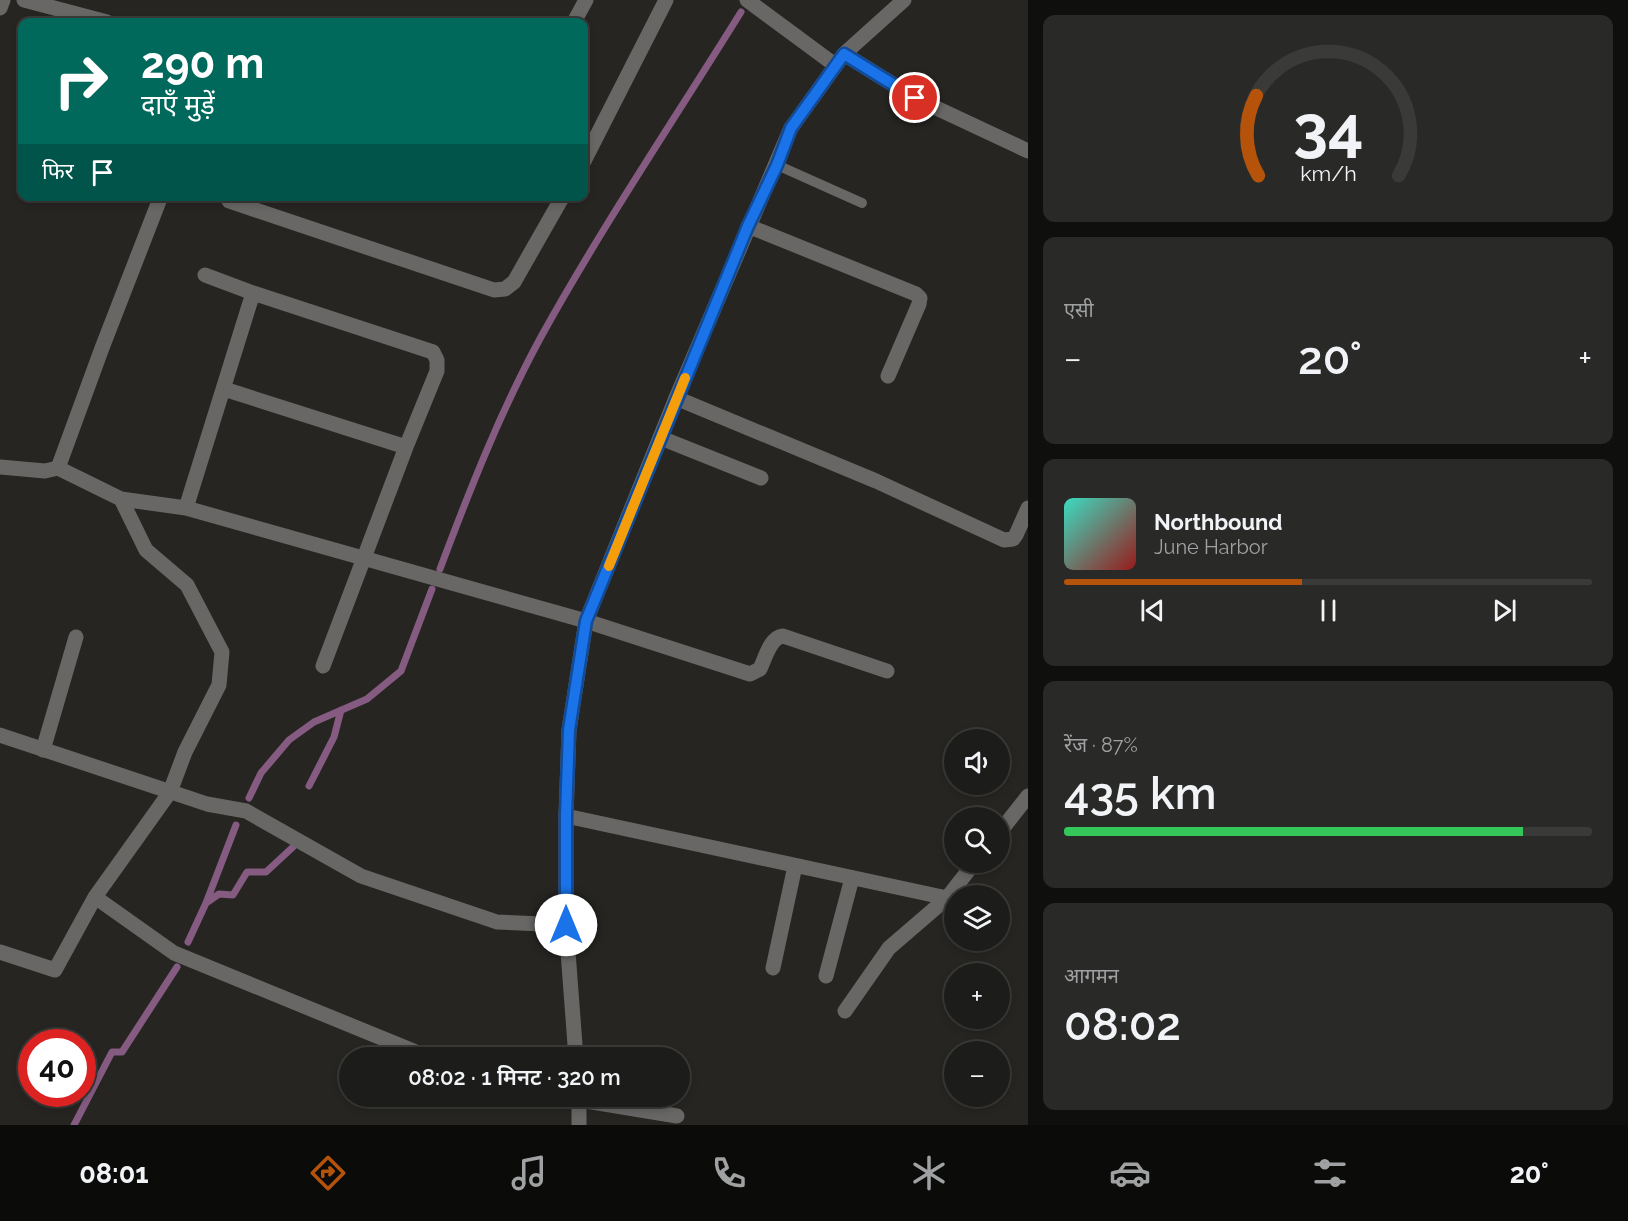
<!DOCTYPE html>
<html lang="hi">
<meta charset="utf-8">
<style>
body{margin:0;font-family:Raleway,"Noto Sans Devanagari",sans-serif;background:#292927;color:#f1f3f6;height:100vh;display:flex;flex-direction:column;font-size:22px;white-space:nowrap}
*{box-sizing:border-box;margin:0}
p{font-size:20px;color:#a0a1a2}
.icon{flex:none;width:33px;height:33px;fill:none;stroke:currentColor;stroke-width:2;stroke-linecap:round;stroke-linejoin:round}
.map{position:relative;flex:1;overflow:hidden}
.details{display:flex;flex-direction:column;gap:15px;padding:15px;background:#0f0f0e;width:600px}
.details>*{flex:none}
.banner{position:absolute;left:18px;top:18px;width:570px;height:183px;border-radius:12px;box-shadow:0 3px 9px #0003,0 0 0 2px #3a3a39;background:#00695c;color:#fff;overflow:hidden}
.tools{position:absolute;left:944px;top:729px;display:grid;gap:12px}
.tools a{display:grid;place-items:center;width:66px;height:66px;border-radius:50%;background:#1c1c1a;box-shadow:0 3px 9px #0003,0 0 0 2px #3a3a39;font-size:30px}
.speed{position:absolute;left:18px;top:1029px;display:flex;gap:12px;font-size:30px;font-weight:700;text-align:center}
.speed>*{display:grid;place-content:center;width:78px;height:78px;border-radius:50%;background:#1c1c1a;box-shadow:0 3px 9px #0003,0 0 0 2px #3a3a39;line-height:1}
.speed .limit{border:9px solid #d22;background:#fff;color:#111}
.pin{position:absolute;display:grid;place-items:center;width:51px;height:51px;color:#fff;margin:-26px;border:3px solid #fff;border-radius:50%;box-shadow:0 2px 6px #0007}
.me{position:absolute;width:66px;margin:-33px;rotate:0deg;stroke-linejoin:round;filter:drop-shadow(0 0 4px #0008)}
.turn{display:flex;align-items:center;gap:21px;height:126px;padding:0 24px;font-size:27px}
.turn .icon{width:78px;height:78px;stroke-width:2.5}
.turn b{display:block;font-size:42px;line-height:51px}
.then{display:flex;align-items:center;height:57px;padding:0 24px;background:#0003;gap:12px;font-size:22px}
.big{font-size:45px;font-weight:600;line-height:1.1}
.details .tile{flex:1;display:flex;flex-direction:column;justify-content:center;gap:9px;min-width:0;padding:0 21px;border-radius:12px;background:#292927}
.details .dial{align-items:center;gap:0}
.dial svg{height:156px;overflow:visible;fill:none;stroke:#3a3a39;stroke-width:7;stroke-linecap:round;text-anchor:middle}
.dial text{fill:#f1f3f6;stroke:none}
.song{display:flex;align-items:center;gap:18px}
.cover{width:72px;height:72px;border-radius:9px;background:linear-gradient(135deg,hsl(170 70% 55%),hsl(0 70% 35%))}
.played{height:6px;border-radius:3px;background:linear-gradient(90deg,#b45309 45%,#3a3a39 45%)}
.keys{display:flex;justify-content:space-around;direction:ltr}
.heat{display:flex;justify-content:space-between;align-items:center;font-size:33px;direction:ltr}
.charge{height:9px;border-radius:4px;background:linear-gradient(90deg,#34c759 87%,#3a3a39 0)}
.trip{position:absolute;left:339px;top:1047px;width:351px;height:60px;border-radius:30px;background:#1c1c1a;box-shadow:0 3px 9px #0003,0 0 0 2px #3a3a39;font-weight:600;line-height:60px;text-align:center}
.tab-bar{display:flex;height:96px;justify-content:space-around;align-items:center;background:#0b0b0a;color:#a0a1a2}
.tab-bar .icon{width:42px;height:42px}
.tab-bar .on{color:#b45309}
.tab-bar b{font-size:27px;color:#f1f3f6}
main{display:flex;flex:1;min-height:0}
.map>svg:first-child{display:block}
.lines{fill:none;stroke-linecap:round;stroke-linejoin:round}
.stream{stroke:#855b82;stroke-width:7}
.service{stroke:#686766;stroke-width:10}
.minor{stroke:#686766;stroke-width:15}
.tertiary{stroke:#686766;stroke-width:15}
.route-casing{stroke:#114b97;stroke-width:15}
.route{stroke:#1a73e8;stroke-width:10}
.slow{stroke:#f59e0b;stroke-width:10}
</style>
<main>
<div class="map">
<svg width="1028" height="1125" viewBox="0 0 1028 1125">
<rect width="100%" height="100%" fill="#262522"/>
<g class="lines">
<!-- stream -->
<path class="stream" d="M 440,569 C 470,489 501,410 542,335 C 603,225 674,120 741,12
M 309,786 L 334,737 L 341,710
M 249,798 L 261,773 L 289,740 L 314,722 L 367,699 L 401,671 L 432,589
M 206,903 L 219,894 L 233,895 L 247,872 L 266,872 L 293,847
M 188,942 L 206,903 L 236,825
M 74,1125 L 112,1052 L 122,1052 L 177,967"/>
<!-- service -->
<path class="service" d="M 777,165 L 862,203"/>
<!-- minor -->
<path class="minor" d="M 24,0 L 107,22
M 747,0 L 835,65
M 574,22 L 586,0
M 844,54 L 915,98 L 1028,151
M 584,161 L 666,0
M 229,201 L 494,290 L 505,289 L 514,282 L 563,196
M 748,226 L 916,294 L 920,298 L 919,304 L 888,376
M 205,275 L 253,293 L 433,352 L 437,360 L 437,371 L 406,447 L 323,666
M 224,389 L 406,447
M 676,398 L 876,481 L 1004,540 L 1013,539 L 1016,535 L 1028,508
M 661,438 L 761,478
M 0,467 L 45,471 L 58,468 L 102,348 L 161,196
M 58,468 L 121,499 L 186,508 L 586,621 L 750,674 L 760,669 C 765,659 770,637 783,636 L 887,671
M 186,508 L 253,293
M 43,750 L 76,637
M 566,816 L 947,898 L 975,862
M 999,833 L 1028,796
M 95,897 L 174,953 L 428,1057 L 435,1058
M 0,952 L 55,970 L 95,897 L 170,792 L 185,752 L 219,685 L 222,652 L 187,585 L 146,550 L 121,499
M 773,968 L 795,866
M 826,976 L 852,878
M 845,1011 L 889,948 L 947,898
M 580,1100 L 677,1116"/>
<!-- tertiary -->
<path class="tertiary" d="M 0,8 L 3,0
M 0,735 L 207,804 L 246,811 L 361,876 L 497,922 L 566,925
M 576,1058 L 566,925 L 566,816 L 569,730 L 586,621 L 676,398 L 791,128 L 844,54 L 904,0
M 579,1125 L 579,1096"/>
</g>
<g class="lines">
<!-- route casing -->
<g class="route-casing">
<path id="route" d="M 566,925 L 566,816 L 569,730 L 586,621 L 748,226 L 777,165 L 791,128 L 844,54 L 915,98"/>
</g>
<!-- route -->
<use href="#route" class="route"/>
<!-- slow -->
<path class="slow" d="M 609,566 L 685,378"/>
</g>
</svg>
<div class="tools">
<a><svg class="icon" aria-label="sound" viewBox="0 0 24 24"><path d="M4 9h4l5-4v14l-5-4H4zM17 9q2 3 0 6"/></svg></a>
<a><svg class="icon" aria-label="search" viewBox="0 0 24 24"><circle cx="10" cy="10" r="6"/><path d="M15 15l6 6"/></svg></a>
<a><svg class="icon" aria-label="layers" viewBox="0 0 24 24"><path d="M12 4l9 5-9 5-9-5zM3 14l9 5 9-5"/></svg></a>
<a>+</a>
<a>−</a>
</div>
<div class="speed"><div class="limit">40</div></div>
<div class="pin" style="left:915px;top:98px;background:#d93025"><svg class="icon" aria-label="arrive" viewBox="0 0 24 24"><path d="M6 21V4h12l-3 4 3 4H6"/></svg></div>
<svg class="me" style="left:566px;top:925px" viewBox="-20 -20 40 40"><circle r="19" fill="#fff"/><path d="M0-13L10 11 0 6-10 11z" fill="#1a73e8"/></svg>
<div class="trip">08:02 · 1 मिनट · 320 m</div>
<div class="banner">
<div class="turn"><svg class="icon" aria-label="right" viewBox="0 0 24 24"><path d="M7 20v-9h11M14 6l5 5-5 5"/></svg><div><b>290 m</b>दाएँ मुड़ें</div></div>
<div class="then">फिर<svg class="icon" aria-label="arrive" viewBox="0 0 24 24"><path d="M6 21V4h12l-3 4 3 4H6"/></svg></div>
</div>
</div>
<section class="details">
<div class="tile dial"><svg viewBox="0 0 100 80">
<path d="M14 69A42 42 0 1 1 86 69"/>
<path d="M14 69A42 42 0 0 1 13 28" stroke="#b45309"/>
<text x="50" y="56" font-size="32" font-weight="700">34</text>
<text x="50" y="72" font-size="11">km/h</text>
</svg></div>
<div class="tile"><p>एसी</p>
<div class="heat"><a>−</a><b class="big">20°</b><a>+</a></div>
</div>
<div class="tile">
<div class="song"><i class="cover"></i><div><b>Northbound</b><p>June Harbor</p></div></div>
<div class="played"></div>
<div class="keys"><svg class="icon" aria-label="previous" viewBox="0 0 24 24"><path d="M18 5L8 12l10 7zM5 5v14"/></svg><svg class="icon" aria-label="pause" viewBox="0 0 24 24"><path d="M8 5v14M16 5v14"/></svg><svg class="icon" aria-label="next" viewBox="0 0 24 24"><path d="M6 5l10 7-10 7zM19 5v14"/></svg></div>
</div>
<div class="tile"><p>रेंज · 87%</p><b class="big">435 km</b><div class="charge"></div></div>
<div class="tile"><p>आगमन</p><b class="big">08:02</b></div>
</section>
</main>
<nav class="tab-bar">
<b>08:01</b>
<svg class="icon on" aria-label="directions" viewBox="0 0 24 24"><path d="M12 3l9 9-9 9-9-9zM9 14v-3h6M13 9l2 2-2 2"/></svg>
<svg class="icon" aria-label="music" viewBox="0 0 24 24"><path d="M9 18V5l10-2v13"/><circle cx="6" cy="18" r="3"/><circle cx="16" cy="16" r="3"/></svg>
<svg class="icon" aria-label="phone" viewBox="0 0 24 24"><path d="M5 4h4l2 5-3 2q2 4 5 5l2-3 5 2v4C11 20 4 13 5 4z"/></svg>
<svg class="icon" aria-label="climate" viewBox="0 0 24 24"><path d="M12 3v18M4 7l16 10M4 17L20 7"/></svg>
<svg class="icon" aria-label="car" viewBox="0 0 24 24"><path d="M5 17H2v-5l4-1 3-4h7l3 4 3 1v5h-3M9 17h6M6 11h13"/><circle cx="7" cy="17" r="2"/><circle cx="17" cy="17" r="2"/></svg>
<svg class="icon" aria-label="filters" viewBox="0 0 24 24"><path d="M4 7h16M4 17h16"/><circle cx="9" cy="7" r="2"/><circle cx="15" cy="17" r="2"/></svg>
<b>20°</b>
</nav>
